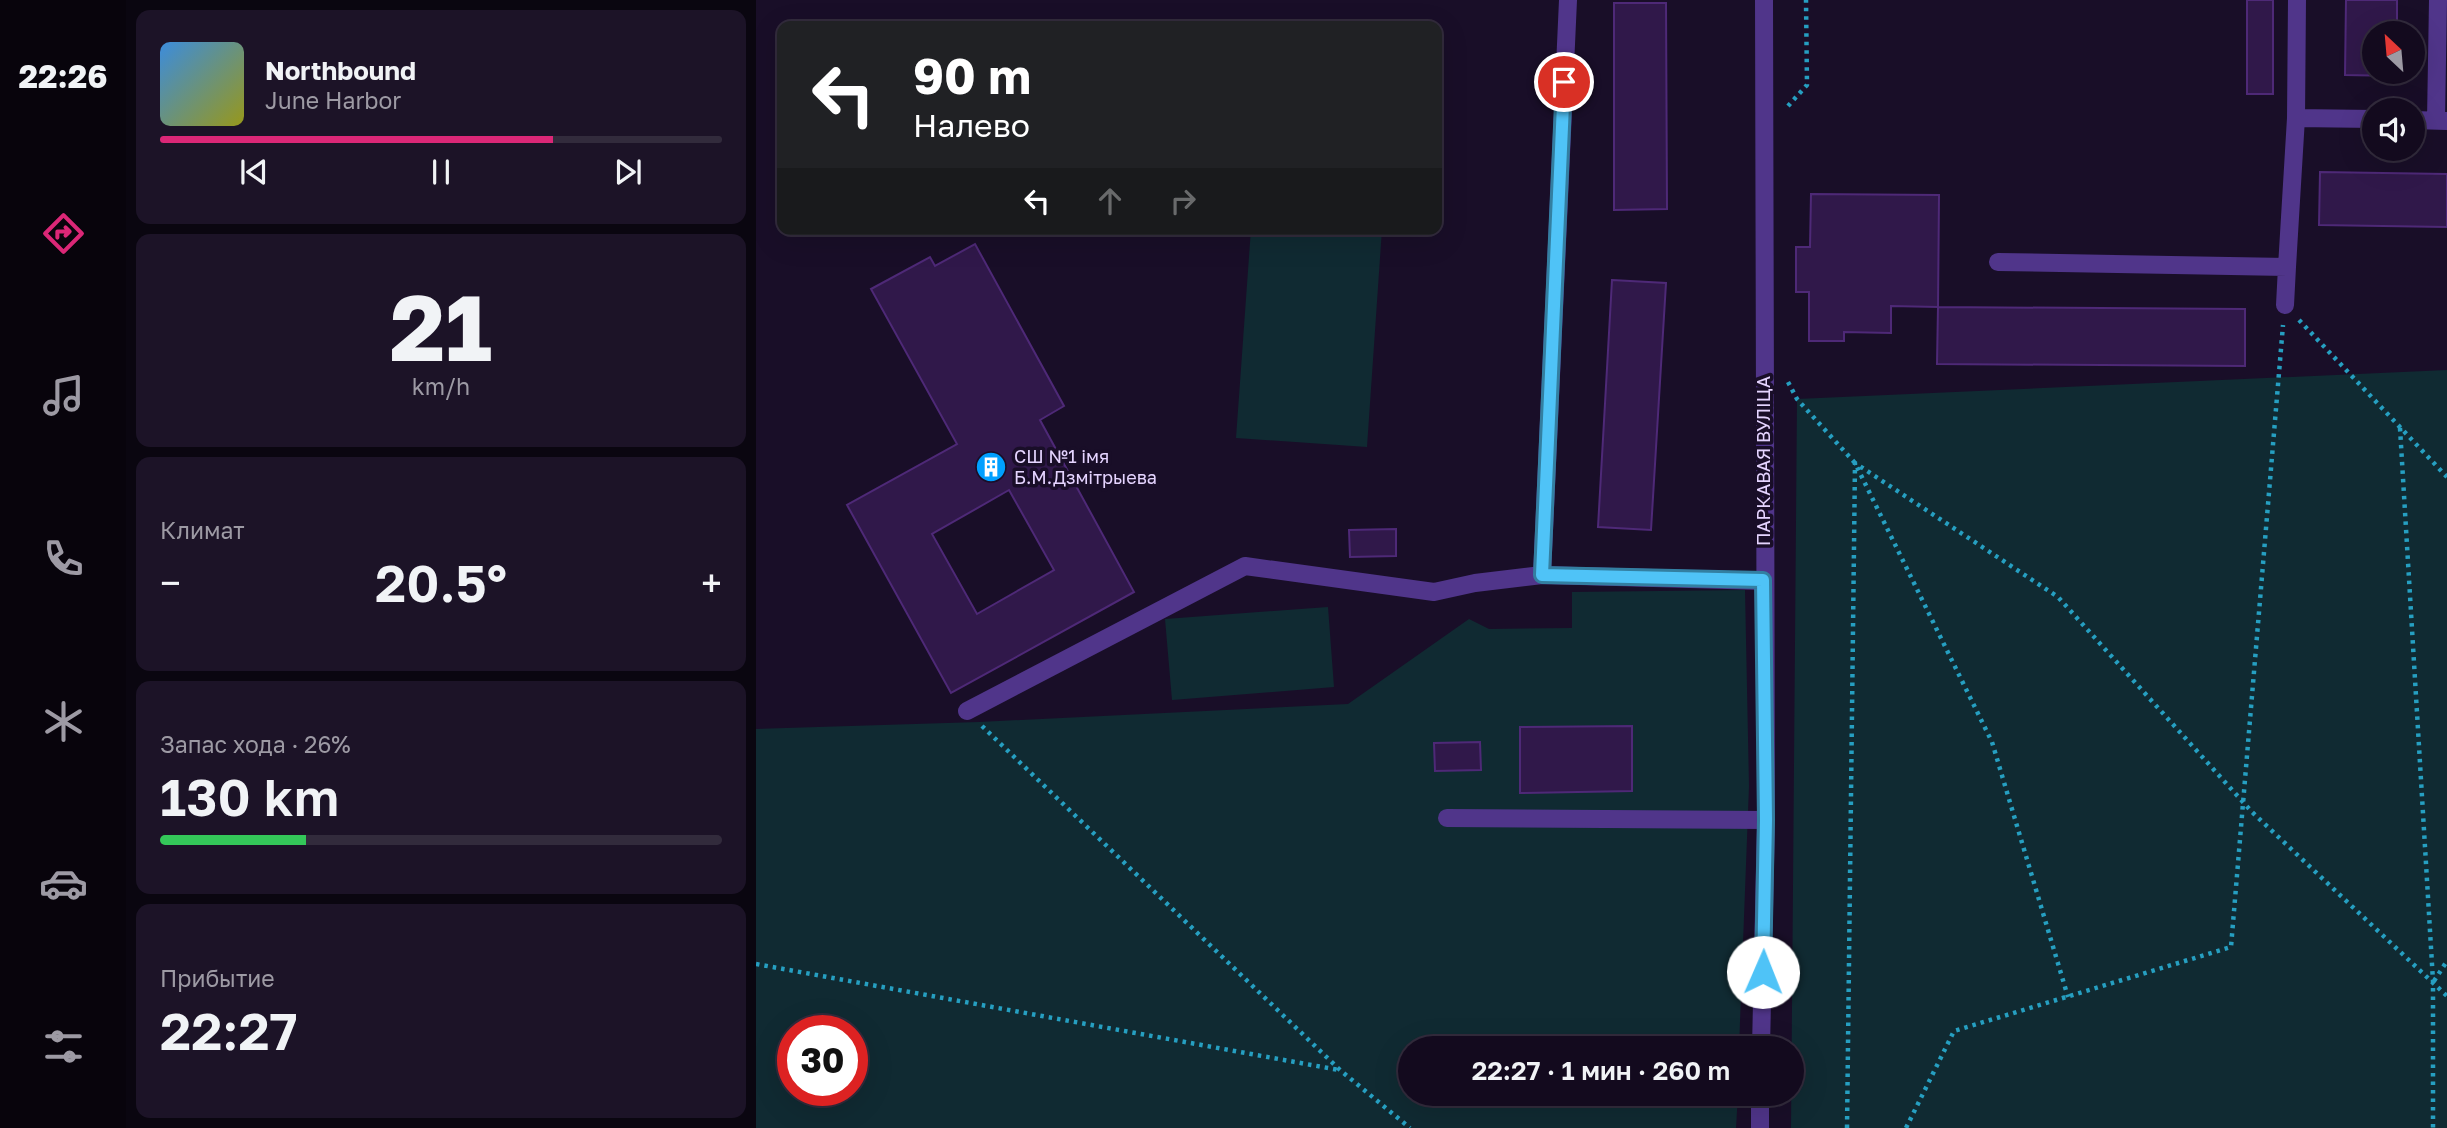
<!DOCTYPE html>
<html lang="ru">
<meta charset="utf-8">
<style>
body{margin:0;font-family:"Golos Text",sans-serif;background:#1c1327;color:#f1f3f6;height:100vh;display:flex;flex-direction:column;font-size:26px;white-space:nowrap}
*{box-sizing:border-box;margin:0}
p{font-size:23px;color:#9d9aa4}
.icon{flex:none;width:38px;height:38px;fill:none;stroke:currentColor;stroke-width:2;stroke-linecap:round;stroke-linejoin:round}
.map{position:relative;flex:1;overflow:hidden}
.panel{display:flex;flex-direction:column;gap:10px;padding:10px;background:#0a0610;width:630px}
.panel>*{flex:none}
.banner{position:absolute;left:21px;top:21px;width:665px;height:214px;border-radius:14px;box-shadow:0 7px 28px #0002,0 0 0 2px #322b3c;background:#202124;color:#fff;overflow:hidden}
.needle{width:46px;rotate:334deg}
.controls{position:absolute;left:1606px;top:21px;display:grid;gap:14px}
.controls a{display:grid;place-items:center;width:63px;height:63px;border-radius:50%;background:#130a1e;box-shadow:0 7px 28px #0002,0 0 0 2px #322b3c;font-size:35px}
.speed{position:absolute;left:21px;top:1015px;display:flex;gap:14px;font-size:35px;font-weight:700;text-align:center}
.speed>*{display:grid;place-content:center;width:91px;height:91px;border-radius:50%;background:#130a1e;box-shadow:0 7px 28px #0002,0 0 0 2px #322b3c;line-height:1}
.speed .limit{border:10px solid #d22;background:#fff;color:#111}
.pin{position:absolute;display:grid;place-items:center;width:60px;height:60px;color:#fff;margin:-30px;border:4px solid #fff;border-radius:50%;box-shadow:0 2px 7px #0007}
.me{position:absolute;width:77px;margin:-38px;rotate:1deg;stroke-linejoin:round;filter:drop-shadow(0 0 5px #0008)}
.turn{display:flex;align-items:center;gap:24px;height:147px;padding:0 21px;font-size:32px}
.turn .icon{width:91px;height:91px;stroke-width:2.5}
.turn b{display:block;font-size:49px;line-height:60px}
.lanes{display:flex;align-items:center;height:66px;padding:0 21px;background:#0003;justify-content:center;gap:35px;direction:ltr}
.lanes .off{opacity:.35}
.big{font-size:52px;font-weight:600;line-height:1.1}
.panel .widget{flex:1;display:flex;flex-direction:column;justify-content:center;gap:10px;min-width:0;padding:0 24px;border-radius:14px;background:#1c1327}
.panel .dial{align-items:center;gap:0}
.dial b{font-size:91px;line-height:1}
.song{display:flex;align-items:center;gap:21px}
.cover{width:84px;height:84px;border-radius:10px;background:linear-gradient(135deg,hsl(210 70% 55%),hsl(60 70% 35%))}
.played{height:7px;border-radius:4px;background:linear-gradient(90deg,#db2777 70%,#322b3c 70%)}
.keys{display:flex;justify-content:space-around;direction:ltr}
.heat{display:flex;justify-content:space-between;align-items:center;font-size:38px;direction:ltr}
.charge{height:10px;border-radius:5px;background:linear-gradient(90deg,#34c759 26%,#322b3c 0)}
.trip{position:absolute;left:642px;top:1036px;width:406px;height:70px;border-radius:35px;background:#130a1e;box-shadow:0 7px 28px #0002,0 0 0 2px #322b3c;font-weight:600;line-height:70px;text-align:center}
main{display:flex;flex:1;min-height:0}
.dock{display:flex;flex-direction:column;width:126px;justify-content:space-around;align-items:center;background:#08040c;color:#9d9aa4}
.dock .icon{width:49px;height:49px}
.dock .current{color:#db2777}
.dock b{font-size:32px;color:#f1f3f6}
.map>svg:first-child{display:block}
.green{fill:#102a32;fill-rule:evenodd}
.building{fill:#30184a;stroke:#4e2977;stroke-width:2;fill-rule:evenodd}
.lines{fill:none;stroke-linecap:round;stroke-linejoin:round}
.path{stroke:#269fc1;stroke-width:4.5;stroke-dasharray:3.5 5;stroke-linecap:butt}
.minor{stroke:#50358a;stroke-width:18}
.route-casing{stroke:#337fa1;stroke-width:18}
.route{stroke:#4fc3f7;stroke-width:12}
.labels{text-anchor:middle;stroke-width:7;stroke-linejoin:round;paint-order:stroke}
.poi-label{font-size:18px;fill:#e5d4ff;stroke:#190e28;text-anchor:start}
.street-label{font-size:18px;fill:#e5d4ff;stroke:#190e28}
</style>
<main>
<nav class="dock">
<b>22:26</b>
<svg class="icon current" aria-label="directions" viewBox="0 0 24 24"><path d="M12 3l9 9-9 9-9-9zM9 14v-3h6M13 9l2 2-2 2"/></svg>
<svg class="icon" aria-label="music" viewBox="0 0 24 24"><path d="M9 18V5l10-2v13"/><circle cx="6" cy="18" r="3"/><circle cx="16" cy="16" r="3"/></svg>
<svg class="icon" aria-label="phone" viewBox="0 0 24 24"><path d="M5 4h4l2 5-3 2q2 4 5 5l2-3 5 2v4C11 20 4 13 5 4z"/></svg>
<svg class="icon" aria-label="climate" viewBox="0 0 24 24"><path d="M12 3v18M4 7l16 10M4 17L20 7"/></svg>
<svg class="icon" aria-label="car" viewBox="0 0 24 24"><path d="M5 17H2v-5l4-1 3-4h7l3 4 3 1v5h-3M9 17h6M6 11h13"/><circle cx="7" cy="17" r="2"/><circle cx="17" cy="17" r="2"/></svg>
<svg class="icon" aria-label="filters" viewBox="0 0 24 24"><path d="M4 7h16M4 17h16"/><circle cx="9" cy="7" r="2"/><circle cx="15" cy="17" r="2"/></svg>
</nav>
<section class="panel">
<div class="widget">
<div class="song"><i class="cover"></i><div><b>Northbound</b><p>June Harbor</p></div></div>
<div class="played"></div>
<div class="keys"><svg class="icon" aria-label="previous" viewBox="0 0 24 24"><path d="M18 5L8 12l10 7zM5 5v14"/></svg><svg class="icon" aria-label="pause" viewBox="0 0 24 24"><path d="M8 5v14M16 5v14"/></svg><svg class="icon" aria-label="next" viewBox="0 0 24 24"><path d="M6 5l10 7-10 7zM19 5v14"/></svg></div>
</div>
<div class="widget dial"><b>21</b><p>km/h</p></div>
<div class="widget"><p>Климат</p>
<div class="heat"><a>−</a><b class="big">20.5°</b><a>+</a></div>
</div>
<div class="widget"><p>Запас хода · 26%</p><b class="big">130 km</b><div class="charge"></div></div>
<div class="widget"><p>Прибытие</p><b class="big">22:27</b></div>
</section>
<div class="map">
<svg width="1691" height="1128" viewBox="0 0 1691 1128">
<rect width="100%" height="100%" fill="#190e28"/>
<!-- green -->
<path class="green" d="M 495,229 L 626,229 L 611,447 L 480,438 Z
M 1691,370 L 1691,1128 L 1035,1128 L 1041,399 Z
M 989,590 L 993,786 L 983,1048 L 654,1048 L 654,1094 L 982,1094 L 980,1128 L 0,1128 L 0,729 L 223,722 L 592,704 L 713,619 L 733,629 L 816,628 L 816,592 ZM 37,1031 L 96,1031 L 96,1090 L 37,1090 Z
M 572,607 L 578,687 L 416,700 L 409,619 Z"/>
<!-- building -->
<path class="building" d="M 1491,0 L 1517,0 L 1517,94 L 1491,94 Z
M 1590,0 L 1641,0 L 1641,33 L 1619,33 L 1619,72 L 1641,72 L 1641,76 L 1589,75 Z
M 858,3 L 910,3 L 911,209 L 858,210 Z
M 1564,172 L 1691,174 L 1691,227 L 1563,225 Z
M 1055,194 L 1183,195 L 1182,307 L 1135,306 L 1135,333 L 1088,332 L 1088,341 L 1053,341 L 1053,292 L 1040,292 L 1040,247 L 1054,247 Z
M 219,244 L 308,406 L 284,420 L 378,592 L 195,693 L 91,505 L 201,444 L 115,289 L 174,257 L 179,266 ZM 253,490 L 298,570 L 221,614 L 176,534 Z
M 856,280 L 910,283 L 895,530 L 842,527 Z
M 1182,307 L 1489,309 L 1489,366 L 1181,364 Z
M 640,529 L 640,556 L 594,557 L 593,530 Z
M 876,726 L 876,791 L 764,793 L 764,727 Z
M 724,742 L 725,770 L 679,771 L 678,743 Z"/>
<g class="lines">
<!-- path -->
<path class="path" d="M 1032,106 L 1051,85 L 1050,0
M 1543,320 L 1691,477
M 1032,382 L 1041,399 L 1099,463 L 1236,742 L 1312,997
M 1644,428 L 1677,981 L 1677,1128
M 226,726 L 584,1070 L 654,1128
M 0,964 L 583,1070
M 1678,981 L 1691,961
M 1091,1128 L 1099,463 L 1302,597 L 1496,812 L 1691,996
M 1150,1128 L 1198,1031 L 1475,947 L 1527,325"/>
<!-- minor -->
<path class="minor" d="M 1540,118 L 1541,0
M 1657,120 L 1691,121
M 1680,120 L 1682,0
M 1242,262 L 1531,267 L 1540,118 L 1619,119
M 1529,305 L 1531,267
M 786,575 L 812,0
M 211,711 L 489,566 L 678,592 L 719,583 L 786,575 L 1008,581
M 691,818 L 1010,820
M 1005,1048 L 1010,820 L 1008,0
M 1004,1128 L 1004,1094"/>
</g>
<g class="lines">
<!-- route casing -->
<g class="route-casing">
<path id="route" d="M 808,82 L 786,575 L 1007,580 L 1010,820 L 1007,972"/>
</g>
<!-- route -->
<use href="#route" class="route"/>
</g>
<!-- icons -->
<defs>
<g id="building-disc" transform="scale(1.575)"><circle r="9.5" fill="#009fff" stroke="#190e28"/><path d="M-4-6H4V6H1V3H-1V6H-4ZM-2.5-4.3h1.7v1.8h-1.7ZM.8-4.3h1.7v1.8H.8ZM-2.5-1h1.7V.8h-1.7ZM.8-1h1.7V.8H.8Z" fill="#fff"/></g>
</defs>
<g fill-rule="evenodd">
<use href="#building-disc" x="235" y="467"/>
</g>
<g class="labels">
<!-- poi labels -->
<g class="poi-label">
<text x="258" y="463">СШ №1 імя<tspan x="258" dy="21">Б.М.Дзмітрыева</tspan></text>
</g>
<!-- street labels -->
<g class="street-label">
<text transform="translate(1008 461) rotate(-90)" y="6">ПАРКАВАЯ ВУЛІЦА</text>
</g>
</g>
</svg>
<div class="controls">
<a><svg class="needle" viewBox="-14 -14 28 28"><path d="M0-13l5 13h-10z" fill="#e53935"/><path d="M0 13l5-13h-10z" fill="#9d9aa4"/></svg></a>
<a><svg class="icon" aria-label="sound" viewBox="0 0 24 24"><path d="M4 9h4l5-4v14l-5-4H4zM17 9q2 3 0 6"/></svg></a>
</div>
<div class="speed"><div class="limit">30</div></div>
<div class="pin" style="left:808px;top:82px;background:#d93025"><svg class="icon" aria-label="arrive" viewBox="0 0 24 24"><path d="M6 21V4h12l-3 4 3 4H6"/></svg></div>
<svg class="me" style="left:1007px;top:972px" viewBox="-20 -20 40 40"><circle r="19" fill="#fff"/><path d="M0-13L10 11 0 6-10 11z" fill="#4fc3f7"/></svg>
<div class="trip">22:27 · 1 мин · 260 m</div>
<div class="banner">
<div class="turn"><svg class="icon" aria-label="left" viewBox="0 0 24 24"><path d="M17 20v-9H6M10 6l-5 5 5 5"/></svg><div><b>90 m</b>Налево</div></div>
<div class="lanes"><svg class="icon" aria-label="left" viewBox="0 0 24 24"><path d="M17 20v-9H6M10 6l-5 5 5 5"/></svg><svg class="icon off" aria-label="ahead" viewBox="0 0 24 24"><path d="M12 20V5M6 11l6-6 6 6"/></svg><svg class="icon off" aria-label="right" viewBox="0 0 24 24"><path d="M7 20v-9h11M14 6l5 5-5 5"/></svg></div>
</div>
</div>
</main>
